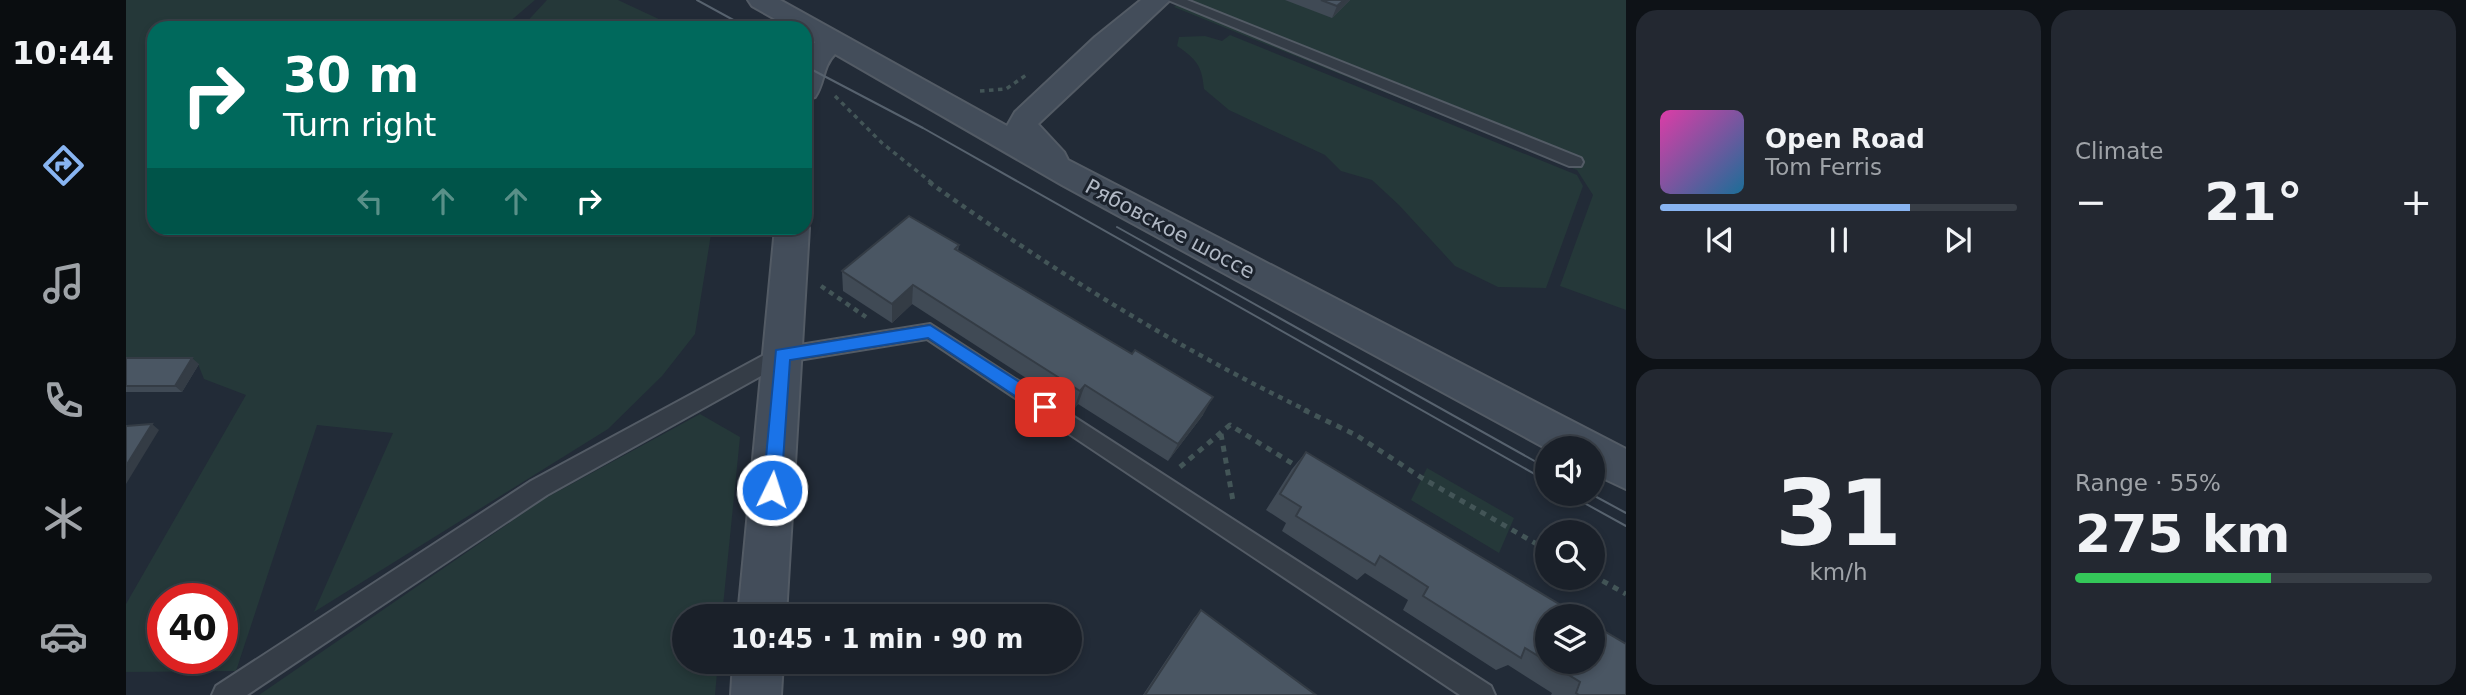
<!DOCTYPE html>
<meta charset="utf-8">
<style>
body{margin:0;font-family:"DejaVu Sans",sans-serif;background:#232831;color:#f1f3f6;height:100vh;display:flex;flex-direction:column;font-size:26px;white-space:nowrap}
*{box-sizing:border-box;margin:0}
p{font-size:23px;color:#9fa3a8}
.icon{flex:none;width:38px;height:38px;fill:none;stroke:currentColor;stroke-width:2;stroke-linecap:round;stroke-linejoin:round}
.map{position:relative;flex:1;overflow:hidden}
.side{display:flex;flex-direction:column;gap:10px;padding:10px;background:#0e1217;width:840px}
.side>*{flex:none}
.top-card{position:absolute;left:21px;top:21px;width:665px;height:214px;border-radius:21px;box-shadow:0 4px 10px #0003,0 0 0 2px #383e46;background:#00695c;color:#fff;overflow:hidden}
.fabs{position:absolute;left:1409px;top:436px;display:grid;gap:14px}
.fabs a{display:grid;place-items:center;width:70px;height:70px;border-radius:50%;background:#1a2029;box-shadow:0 4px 10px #0003,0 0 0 2px #383e46;font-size:35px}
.speed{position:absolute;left:21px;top:583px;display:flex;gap:14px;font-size:35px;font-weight:700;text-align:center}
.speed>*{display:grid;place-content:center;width:91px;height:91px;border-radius:50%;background:#1a2029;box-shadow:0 4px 10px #0003,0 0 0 2px #383e46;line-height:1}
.speed .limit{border:10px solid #d22;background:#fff;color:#111}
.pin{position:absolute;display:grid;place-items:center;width:60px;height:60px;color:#fff;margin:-30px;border-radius:14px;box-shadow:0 4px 10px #0006}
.me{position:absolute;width:77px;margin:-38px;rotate:4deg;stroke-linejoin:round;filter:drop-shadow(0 0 5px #0008)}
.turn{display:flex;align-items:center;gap:24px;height:147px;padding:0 21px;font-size:32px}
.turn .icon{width:91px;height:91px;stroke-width:2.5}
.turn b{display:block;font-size:49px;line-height:60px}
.lanes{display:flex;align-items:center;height:66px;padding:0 21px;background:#0003;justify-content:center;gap:35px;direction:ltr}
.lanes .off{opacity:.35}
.big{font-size:52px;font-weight:600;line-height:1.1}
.side .card{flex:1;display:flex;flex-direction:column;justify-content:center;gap:10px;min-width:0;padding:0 24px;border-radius:21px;background:#232831}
.side .dial{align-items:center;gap:0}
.dial b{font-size:91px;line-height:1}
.song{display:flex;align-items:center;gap:21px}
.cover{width:84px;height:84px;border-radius:10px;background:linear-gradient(135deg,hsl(320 70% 55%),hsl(200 70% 35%))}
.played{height:7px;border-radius:4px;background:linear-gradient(90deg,#88b4f1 70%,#383e46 70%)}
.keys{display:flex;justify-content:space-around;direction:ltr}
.heat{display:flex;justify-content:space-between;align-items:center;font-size:38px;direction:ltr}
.charge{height:10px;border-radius:5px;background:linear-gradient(90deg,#34c759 55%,#383e46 0)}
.side .tiles{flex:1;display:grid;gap:10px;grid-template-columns:repeat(2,1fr)}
.trip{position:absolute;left:546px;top:604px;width:410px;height:70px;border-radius:35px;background:#1a2029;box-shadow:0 4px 10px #0003,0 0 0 2px #383e46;font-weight:600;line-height:70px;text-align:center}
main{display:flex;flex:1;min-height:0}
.dock{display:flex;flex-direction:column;width:126px;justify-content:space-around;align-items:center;background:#0a0d10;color:#9fa3a8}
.dock .icon{width:49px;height:49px}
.dock .current{color:#88b4f1}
.dock b{font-size:32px;color:#f1f3f6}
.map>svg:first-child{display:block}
.green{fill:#253839;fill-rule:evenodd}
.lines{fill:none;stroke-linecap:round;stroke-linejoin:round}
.lane-casing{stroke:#535b65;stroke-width:4}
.secondary-casing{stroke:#535b65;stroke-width:4}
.path-far2{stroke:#435557;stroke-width:3.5;stroke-dasharray:4.5 4.5;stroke-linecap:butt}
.path-far1{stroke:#435557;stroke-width:4.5;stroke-dasharray:5 5;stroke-linecap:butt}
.path{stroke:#435557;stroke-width:5;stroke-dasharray:6 6;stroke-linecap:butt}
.lane{fill:#353d47;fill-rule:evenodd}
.secondary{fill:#434d5a;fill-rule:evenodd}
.tram{stroke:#57626e;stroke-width:2}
.wall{fill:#404a55}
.shaded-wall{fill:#343c45}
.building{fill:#4a5663;stroke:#343c45;stroke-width:2}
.route{fill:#1a73e8;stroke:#114b97;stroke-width:2}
.labels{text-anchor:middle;stroke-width:6;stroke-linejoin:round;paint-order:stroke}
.street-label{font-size:21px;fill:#b0b8c4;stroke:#1b222c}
</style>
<main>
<nav class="dock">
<b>10:44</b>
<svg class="icon current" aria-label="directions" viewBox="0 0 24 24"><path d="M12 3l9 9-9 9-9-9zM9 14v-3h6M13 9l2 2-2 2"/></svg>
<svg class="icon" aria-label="music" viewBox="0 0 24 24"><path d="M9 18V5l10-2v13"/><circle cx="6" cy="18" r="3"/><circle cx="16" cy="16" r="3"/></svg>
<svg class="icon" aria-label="phone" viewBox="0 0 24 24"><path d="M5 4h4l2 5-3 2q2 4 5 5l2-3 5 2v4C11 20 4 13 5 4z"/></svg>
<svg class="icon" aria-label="climate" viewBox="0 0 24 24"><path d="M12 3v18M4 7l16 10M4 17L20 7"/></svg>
<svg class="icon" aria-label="car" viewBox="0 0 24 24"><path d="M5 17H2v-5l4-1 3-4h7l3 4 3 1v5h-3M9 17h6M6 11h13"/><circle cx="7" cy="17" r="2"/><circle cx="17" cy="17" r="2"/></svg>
</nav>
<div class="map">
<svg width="1500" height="695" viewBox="0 0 1500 695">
<rect width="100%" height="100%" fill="#222b37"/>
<!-- green -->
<path class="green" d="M 0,0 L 409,0 L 376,28 L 28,28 L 28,228 L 586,228 L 569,334 L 536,376 L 482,429 L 188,612 L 267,433 L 191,425 L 110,671 L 0,672 L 0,604 L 120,395 L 78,379 L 72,364 L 0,366 ZM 37,598 L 96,598 L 96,658 L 37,658 Z
M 421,0 L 492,0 L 552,28 L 395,28 Z
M 1056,0 L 1500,0 L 1500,310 L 1434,286 L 1467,195 L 1451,170 L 1048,7 Z
M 1104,35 L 1451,175 L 1457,186 L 1420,288 L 1372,287 L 1329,266 L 1273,205 L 1246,180 L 1215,171 L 1199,155 L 1103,110 L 1078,89 C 1076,65 1070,59 1051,46 L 1053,37 L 1079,36 L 1096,41 Z
M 574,414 L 614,437 L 596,616 L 558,616 L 558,662 L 592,662 L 589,695 L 133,695 L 418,499 Z
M 1301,468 L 1388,518 L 1373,553 L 1285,500 Z"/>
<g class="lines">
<!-- lane casing -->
<g class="lane-casing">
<path id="lane" d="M 1042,0 L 1061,0 L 1455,158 L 1457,162 L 1455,166 L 1443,166 Z
M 804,324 L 1365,686 L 1369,695 L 1334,695 L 801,339 L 660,362 L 421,495 L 121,695 L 86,695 L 90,686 L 405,481 L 649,349 Z"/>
</g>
<!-- secondary casing -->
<g class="secondary-casing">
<path id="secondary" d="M 622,0 L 654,0 L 881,126 L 889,112 L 969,37 L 1015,0 L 1044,0 L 912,124 L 938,152 L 942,160 L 1500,449 L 1500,489 L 1466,473 L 1466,448 L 1421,449 L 936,185 L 709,54 C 696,67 699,83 689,97 L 679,100 L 679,53 L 689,42 L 679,36 L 679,28 L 665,28 L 626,6 Z
M 679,221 L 683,228 L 660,616 L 612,616 L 649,228 L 679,228 Z
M 607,662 L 657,662 L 655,695 L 605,695 Z"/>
</g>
<!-- path-far2 -->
<path class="path-far2" d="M 854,91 L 880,89 L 903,73
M 709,96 L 756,143 L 806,183"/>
<!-- path-far1 -->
<path class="path-far1" d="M 803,182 C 923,268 1049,347 1182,411
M 695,286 L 740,317"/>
<!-- path -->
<path class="path" d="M 1178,410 L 1230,435 L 1296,478 L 1421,550
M 1095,434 L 1107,501
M 1054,467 L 1104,425 L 1172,467
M 1466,575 L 1500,594"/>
<!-- lane -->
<use href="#lane" class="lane"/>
<!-- secondary -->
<use href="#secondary" class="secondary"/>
<!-- tram -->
<path class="tram" d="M 571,0 L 622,28
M 679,66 L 797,128 L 1421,481
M 991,227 L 1421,468
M 1442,494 L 1500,526
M 1465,494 L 1500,513"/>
</g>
<!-- wall -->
<path class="wall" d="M 1159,0 L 1224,0 L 1206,18 Z
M 833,245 L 832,251 L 1077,415 L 1042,461 L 952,404 L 948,409 L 786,304 L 766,323 L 717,291 L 716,271 Z
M 0,358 L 73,364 L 56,392 L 0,392 Z
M 1180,452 L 1500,695 L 1425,695 L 1426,693 L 1382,665 L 1370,670 L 1277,610 L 1282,600 L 1239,573 L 1231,580 L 1156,531 L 1160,523 L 1140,510 L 1166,469 Z
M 1075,610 L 1190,695 L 1017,695 L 1068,618 Z"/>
<!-- shaded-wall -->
<path class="shaded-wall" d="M 1218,0 L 1224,0 L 1206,18 L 1211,6 Z
M 787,285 L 786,304 L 766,323 L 766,304 Z
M 66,358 L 73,364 L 56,392 L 49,386 Z
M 959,385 L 952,404 L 948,409 L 954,391 Z
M 1087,397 L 1077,415 L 1042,461 L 1052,444 Z
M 26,424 L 33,430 L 0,484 L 0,466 Z"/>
<!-- building -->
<path class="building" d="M 1195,0 L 1218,0 L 1211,6 Z
M 783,216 L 833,245 L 829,249 L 1006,354 L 1009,350 L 1087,397 L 1052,444 L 959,385 L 954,391 L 787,285 L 766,304 L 716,271 Z
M 0,358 L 66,358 L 49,386 L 0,386 Z
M 26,424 L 0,466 L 0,426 Z
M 1180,452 L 1453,616 L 1421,616 L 1421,662 L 1466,662 L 1466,624 L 1500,644 L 1500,695 L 1453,695 L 1450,693 L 1454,682 L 1399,648 L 1395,658 L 1297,596 L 1302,587 L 1254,556 L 1249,565 L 1170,516 L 1175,507 L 1154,494 Z
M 1075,610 L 1190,695 L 1019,695 Z"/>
<!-- route -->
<path class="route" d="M 804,325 L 925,402 L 928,407 L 925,412 L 913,412 L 802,338 L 664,360 L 655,490 L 653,496 L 646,498 L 640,496 L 637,490 L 650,350 Z"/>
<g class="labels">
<!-- street labels -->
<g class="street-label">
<text transform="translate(1044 229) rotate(28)" y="7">Рябовское шоссе</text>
</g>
</g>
</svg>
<div class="fabs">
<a><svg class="icon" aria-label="sound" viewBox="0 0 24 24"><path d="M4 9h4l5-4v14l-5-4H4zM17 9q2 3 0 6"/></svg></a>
<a><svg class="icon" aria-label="search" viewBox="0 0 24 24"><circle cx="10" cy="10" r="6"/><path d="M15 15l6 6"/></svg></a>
<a><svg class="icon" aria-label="layers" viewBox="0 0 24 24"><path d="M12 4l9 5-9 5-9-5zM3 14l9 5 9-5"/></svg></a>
</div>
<div class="speed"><div class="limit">40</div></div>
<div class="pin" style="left:919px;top:407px;background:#d93025"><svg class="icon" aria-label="arrive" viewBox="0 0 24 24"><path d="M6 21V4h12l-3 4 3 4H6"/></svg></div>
<svg class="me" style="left:646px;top:490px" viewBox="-20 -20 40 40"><circle r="17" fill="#1a73e8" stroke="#fff" stroke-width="3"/><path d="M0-11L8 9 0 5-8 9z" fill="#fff"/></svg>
<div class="trip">10:45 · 1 min · 90 m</div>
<div class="top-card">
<div class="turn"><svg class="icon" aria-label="right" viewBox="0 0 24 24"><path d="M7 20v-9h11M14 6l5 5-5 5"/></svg><div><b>30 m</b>Turn right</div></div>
<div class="lanes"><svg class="icon off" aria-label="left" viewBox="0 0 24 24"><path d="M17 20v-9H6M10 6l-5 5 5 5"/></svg><svg class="icon off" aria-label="ahead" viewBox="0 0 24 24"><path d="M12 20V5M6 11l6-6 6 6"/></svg><svg class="icon off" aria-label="ahead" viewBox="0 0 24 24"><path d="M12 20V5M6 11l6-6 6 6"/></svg><svg class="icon" aria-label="right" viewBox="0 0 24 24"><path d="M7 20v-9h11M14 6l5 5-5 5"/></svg></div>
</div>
</div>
<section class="side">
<div class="tiles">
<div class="card">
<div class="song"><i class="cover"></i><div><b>Open Road</b><p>Tom Ferris</p></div></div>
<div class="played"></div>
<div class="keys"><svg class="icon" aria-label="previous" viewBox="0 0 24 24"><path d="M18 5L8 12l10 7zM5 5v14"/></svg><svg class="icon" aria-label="pause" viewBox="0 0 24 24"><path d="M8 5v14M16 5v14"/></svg><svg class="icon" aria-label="next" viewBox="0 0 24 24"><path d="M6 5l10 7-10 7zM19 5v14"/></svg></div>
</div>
<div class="card"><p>Climate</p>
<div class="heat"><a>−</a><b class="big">21°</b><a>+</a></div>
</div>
<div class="card dial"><b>31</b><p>km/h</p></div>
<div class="card"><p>Range · 55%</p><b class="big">275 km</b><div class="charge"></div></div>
</div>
</section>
</main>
